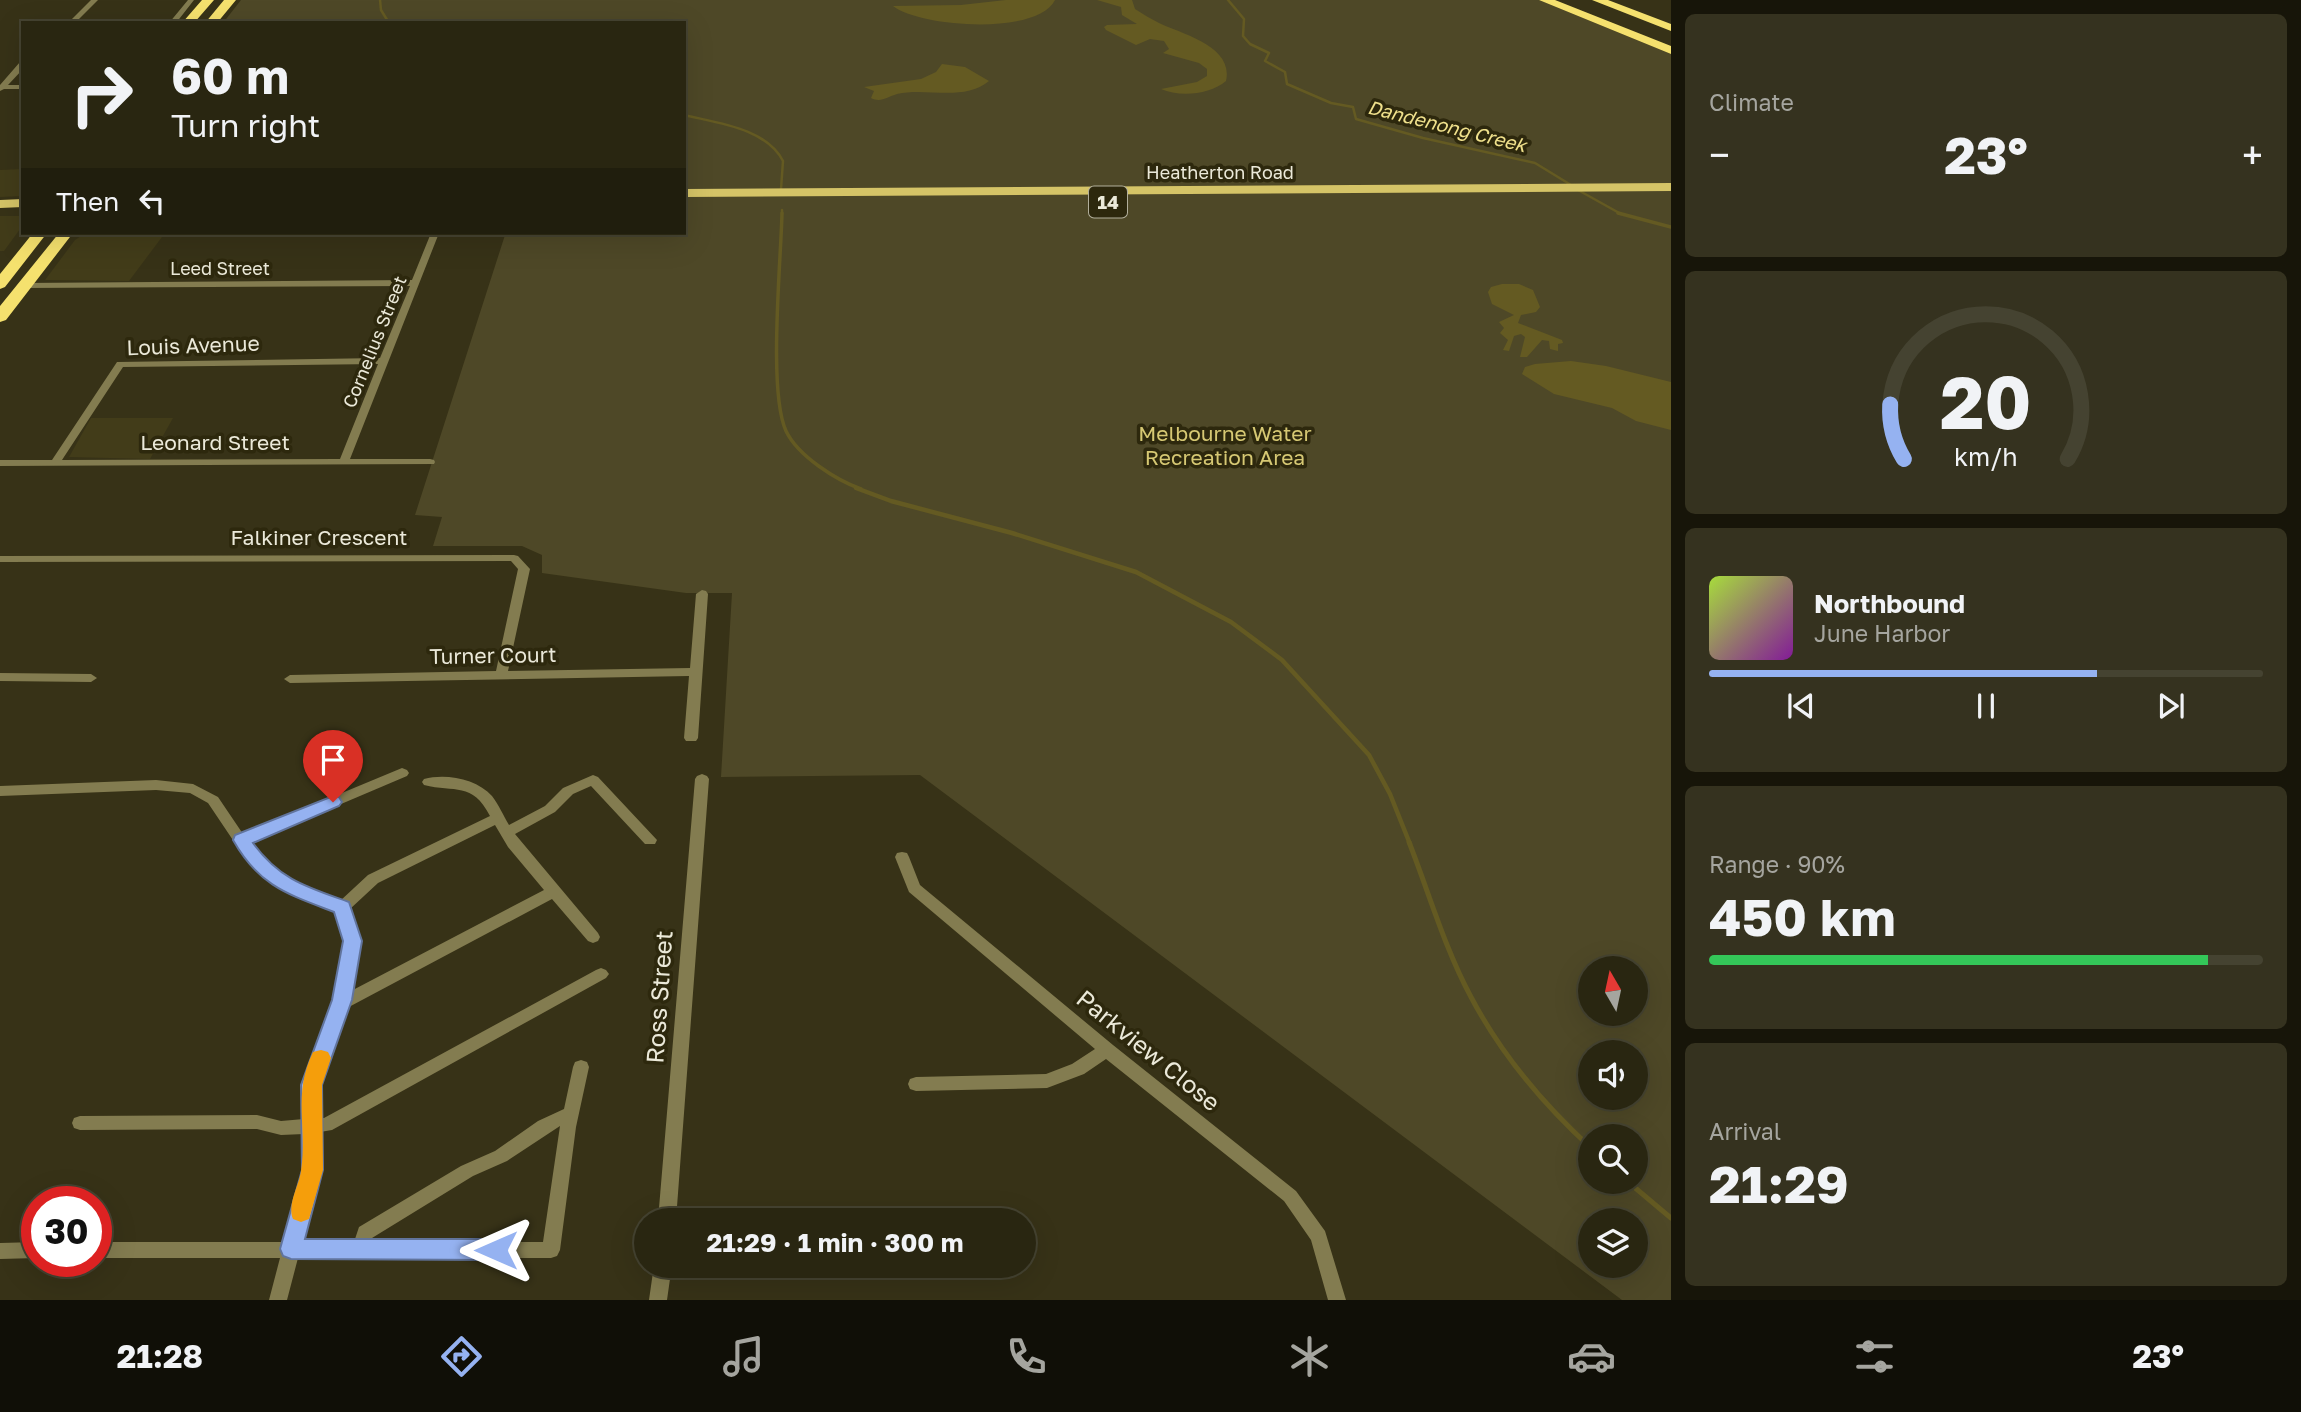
<!DOCTYPE html>
<meta charset="utf-8">
<style>
body{margin:0;font-family:"Golos Text",sans-serif;background:#35321f;color:#f1f3f6;height:100vh;display:flex;flex-direction:column;font-size:26px;white-space:nowrap}
*{box-sizing:border-box;margin:0}
p{font-size:23px;color:#a5a59f}
.icon{flex:none;width:38px;height:38px;fill:none;stroke:currentColor;stroke-width:2;stroke-linecap:round;stroke-linejoin:round}
.map{position:relative;flex:1;overflow:hidden}
.panel{display:flex;flex-direction:column;gap:14px;padding:14px;background:#171509;width:630px}
.panel>*{flex:none}
.guide{position:absolute;left:21px;top:21px;width:665px;height:214px;border-radius:0px;box-shadow:0 7px 28px #0002,0 0 0 2px #454331;background:#292611;color:#f1f3f6;overflow:hidden}
.needle{width:46px;rotate:351deg}
.fabs{position:absolute;left:1578px;top:956px;display:grid;gap:14px}
.fabs a{display:grid;place-items:center;width:70px;height:70px;border-radius:50%;background:#292611;box-shadow:0 7px 28px #0002,0 0 0 2px #454331;font-size:35px}
.speed{position:absolute;left:21px;top:1186px;display:flex;gap:14px;font-size:35px;font-weight:700;text-align:center}
.speed>*{display:grid;place-content:center;width:91px;height:91px;border-radius:50%;background:#292611;box-shadow:0 7px 28px #0002,0 0 0 2px #454331;line-height:1}
.speed .limit{border:10px solid #d22;background:#fff;color:#111}
.pin{position:absolute;display:grid;place-items:center;width:60px;height:60px;color:#fff;margin:-72px -30px;border-radius:50% 50% 50% 0;rotate:-45deg;box-shadow:0 0 7px #0007}
.pin .icon{rotate:45deg}
.me{position:absolute;width:77px;margin:-38px;rotate:270deg;stroke-linejoin:round;filter:drop-shadow(0 0 5px #0008)}
.turn{display:flex;align-items:center;gap:24px;height:147px;padding:0 35px;font-size:32px}
.turn .icon{width:91px;height:91px;stroke-width:2.5}
.turn b{display:block;font-size:49px;line-height:60px}
.then{display:flex;align-items:center;height:66px;padding:0 35px;background:#0003;gap:14px;font-size:26px}
.big{font-size:52px;font-weight:700;line-height:1.1}
.panel .card{flex:1;display:flex;flex-direction:column;justify-content:center;gap:10px;min-width:0;padding:0 24px;border-radius:10px;background:#35321f}
.panel .dial{align-items:center;gap:0}
.dial svg{height:182px;overflow:visible;fill:none;stroke:#454331;stroke-width:7;stroke-linecap:round;text-anchor:middle}
.dial text{fill:#f1f3f6;stroke:none}
.song{display:flex;align-items:center;gap:21px}
.cover{width:84px;height:84px;border-radius:10px;background:linear-gradient(135deg,hsl(80 70% 55%),hsl(290 70% 35%))}
.played{height:7px;border-radius:4px;background:linear-gradient(90deg,#95b2f1 70%,#454331 70%)}
.keys{display:flex;justify-content:space-around;direction:ltr}
.heat{display:flex;justify-content:space-between;align-items:center;font-size:38px;direction:ltr}
.charge{height:10px;border-radius:5px;background:linear-gradient(90deg,#34c759 90%,#454331 0)}
.trip{position:absolute;left:634px;top:1208px;width:402px;height:70px;border-radius:35px;background:#292611;box-shadow:0 7px 28px #0002,0 0 0 2px #454331;font-weight:700;line-height:70px;text-align:center}
.tabs{display:flex;height:112px;justify-content:space-around;align-items:center;background:#100f07;color:#a5a59f}
.tabs .icon{width:49px;height:49px}
.tabs .current{color:#95b2f1}
.tabs b{font-size:32px;color:#f1f3f6}
main{display:flex;flex:1;min-height:0}
.map>svg:first-child{display:block}
.built{fill:#423c19}
.green{fill:#4e4827;fill-rule:evenodd}
.water{fill:#645a22}
.lines{fill:none;stroke-linecap:round;stroke-linejoin:round}
.stream-far3{stroke:#645a22;stroke-width:2.5}
.stream-far2{stroke:#645a22;stroke-width:3.5}
.stream-far1{stroke:#645a22;stroke-width:4.5}
.stream{stroke:#645a22;stroke-width:5}
.street{fill:#837c50;fill-rule:evenodd}
.primary{fill:#d5c467;fill-rule:evenodd}
.highway{fill:#f5e16e;fill-rule:evenodd}
.route{fill:#95b2f1;stroke:#61749d;stroke-width:2}
.slow{fill:#f59e0b}
.labels{text-anchor:middle;stroke-width:7;stroke-linejoin:round;paint-order:stroke}
.far-street-label{font-size:18px;fill:#ebe9d9;stroke:#2d280d}
.far-water-label{font-size:19px;font-style:italic;fill:#f0e18c;stroke:#2d280d}
.shield{fill:#2d280d;stroke:#b2af9c;stroke-width:2}
.shield-label{font-size:19px;font-weight:bold;fill:#ebe9d9}
.street-label{font-size:21px;fill:#ebe9d9;stroke:#2d280d}
.park-label{font-size:21px;fill:#d6c873;stroke:#2d280d}
.near-street-label{font-size:24px;fill:#ebe9d9;stroke:#2d280d}
</style>
<main>
<div class="map">
<svg width="1671" height="1300" viewBox="0 0 1671 1300">
<rect width="100%" height="100%" fill="#373217"/>
<!-- built -->
<path class="built" d="M 23,169 L 23,196 L 0,197 L 0,170 Z
M 0,216 L 20,216 L 23,225 L 4,251 L 0,251 Z
M 86,233 L 165,233 L 129,281 L 45,280 L 75,240 Z
M 91,418 L 173,418 L 150,459 L 69,457 Z"/>
<!-- green -->
<path class="green" d="M 241,0 L 1539,0 L 1671,54 L 1671,1300 L 1622,1300 L 920,775 L 721,777 L 732,593 L 686,593 L 542,573 L 542,555 L 522,546 L 433,546 L 442,517 L 415,515 L 505,235 L 476,233 L 684,233 L 684,23 L 223,23 ZM 1591,968 L 1636,968 L 1636,1013 L 1591,1013 ZM 1591,1052 L 1636,1052 L 1636,1097 L 1591,1097 ZM 1591,1136 L 1636,1136 L 1636,1181 L 1591,1181 ZM 1591,1220 L 1636,1220 L 1636,1265 L 1591,1265 Z"/>
<!-- water -->
<path class="water" d="M 1006,0 L 1055,0 C 1037,36 920,27 893,6 L 961,5 Z
M 1097,0 L 1132,0 L 1135,9 C 1143,14 1151,19 1159,23 C 1182,34 1234,46 1226,81 C 1210,95 1179,97 1161,89 L 1197,82 L 1207,76 L 1207,69 L 1199,63 L 1163,53 L 1169,49 L 1164,41 L 1150,39 L 1136,45 L 1106,30 L 1104,27 L 1107,25 L 1137,24 L 1122,15 L 1121,7 Z
M 942,64 L 965,67 L 989,81 C 964,102 926,87 897,94 C 887,97 881,103 871,98 L 874,91 L 864,87 L 921,79 L 936,72 Z
M 1502,284 L 1519,284 L 1533,290 L 1540,307 L 1536,312 L 1521,315 L 1518,323 L 1562,340 L 1563,343 L 1558,344 L 1558,351 L 1550,349 L 1549,341 L 1542,340 L 1527,357 L 1520,357 L 1525,337 L 1521,334 L 1514,336 L 1509,351 L 1503,350 L 1508,340 L 1500,333 L 1504,328 L 1499,322 L 1514,315 L 1492,304 L 1488,292 L 1491,287 Z
M 1571,361 L 1606,366 L 1671,382 L 1671,430 L 1636,421 L 1612,408 L 1554,394 L 1522,374 L 1525,367 L 1535,364 Z"/>
<g class="lines">
<!-- stream-far3 -->
<path class="stream-far3" d="M 380,0 L 381,10 L 389,23
M 1228,0 L 1244,19 L 1243,36 L 1250,44 L 1269,53 L 1265,61 L 1285,72 L 1287,84 L 1331,103 L 1353,107 L 1356,119 L 1423,138 L 1535,163 L 1571,185
M 684,115 C 717,123 766,128 783,161 L 781,189
M 1578,190 L 1621,214
M 782,214 L 782,210"/>
<!-- stream-far2 -->
<path class="stream-far2" d="M 782,213 C 781,261 768,392 786,431 C 798,456 836,480 861,489
M 1618,213 L 1671,227"/>
<!-- stream-far1 -->
<path class="stream-far1" d="M 856,488 L 891,501 L 1012,533 L 1136,572 L 1231,622 L 1282,660 L 1369,755 L 1390,794 L 1410,844"/>
<!-- stream -->
<path class="stream" d="M 1409,842 C 1429,893 1445,949 1471,997 C 1501,1054 1544,1105 1591,1148
M 1627,1181 L 1671,1218"/>
<!-- street -->
<path class="street" d="M 91,0 L 98,0 L 75,23 L 68,23 Z
M 188,0 L 194,0 L 176,23 L 169,23 Z
M 20,62 L 23,62 L 23,69 L 8,85 L 23,85 L 23,89 L 4,89 L 0,91 L 0,85 Z
M 431,233 L 439,233 L 350,459 L 430,459 L 434,460 L 435,462 L 434,464 L 0,466 L 0,460 L 52,460 L 117,362 L 380,358 L 410,286 L 24,288 L 21,287 L 21,283 L 412,280 ZM 378,364 L 340,459 L 62,460 L 123,367 Z
M 514,555 L 518,556 L 530,569 L 508,671 L 690,668 L 696,594 L 702,590 L 706,591 L 708,594 L 698,738 L 696,741 L 686,741 L 684,738 L 689,676 L 290,683 L 284,679 L 290,675 L 496,671 L 518,569 L 511,561 L 0,562 L 0,556 Z
M 0,673 L 91,674 L 97,678 L 91,682 L 0,681 Z
M 402,768 L 407,770 L 409,773 L 407,776 L 249,843 C 273,877 302,888 340,901 L 368,875 L 490,816 C 472,781 455,793 424,785 L 422,782 L 424,779 C 446,773 477,779 492,796 C 499,805 503,815 509,825 L 545,806 L 563,788 L 593,775 L 598,777 L 657,840 L 655,844 L 645,844 L 591,786 L 573,794 L 555,812 L 515,834 L 598,933 L 600,937 L 598,941 L 593,943 L 588,941 L 552,899 L 347,1008 L 319,1085 L 320,1118 L 324,1118 L 596,970 L 601,968 L 606,970 L 609,974 L 606,978 L 332,1130 L 320,1132 L 321,1170 L 302,1242 L 354,1242 L 359,1227 L 461,1166 L 495,1151 L 538,1121 L 564,1109 L 573,1067 L 575,1062 L 581,1060 L 587,1062 L 589,1067 L 576,1127 L 560,1250 L 557,1256 L 551,1258 L 298,1258 L 287,1300 L 269,1300 L 280,1258 L 96,1258 L 96,1242 L 285,1242 L 305,1170 L 304,1134 L 281,1135 L 257,1129 L 80,1130 L 74,1128 L 72,1123 L 74,1118 L 80,1116 L 257,1115 L 281,1121 L 304,1119 L 303,1085 L 334,1000 L 346,941 L 336,911 L 293,896 L 266,880 L 249,864 L 208,803 L 190,793 L 156,790 L 0,796 L 0,786 L 156,780 L 193,784 L 218,797 L 243,834 ZM 495,825 L 508,847 L 544,890 L 351,991 L 360,941 L 350,909 L 378,883 ZM 560,1126 L 543,1242 L 371,1242 L 372,1238 L 473,1176 L 507,1161 Z
M 702,774 L 707,776 L 709,779 L 676,1220 L 658,1220 L 695,779 L 697,776 Z
M 902,852 L 907,853 L 909,857 L 920,885 L 1113,1045 L 1296,1191 L 1325,1231 L 1346,1300 L 1328,1300 L 1311,1240 L 1284,1201 L 1106,1059 L 1084,1074 L 1047,1088 L 916,1091 L 910,1089 L 908,1084 L 910,1079 L 916,1077 L 1046,1074 L 1072,1064 L 1095,1049 L 909,892 L 895,857 L 897,853 Z
M 37,1242 L 37,1258 L 0,1259 L 0,1243 Z
M 654,1265 L 672,1265 L 667,1300 L 649,1300 Z"/>
<!-- primary -->
<path class="primary" d="M 1671,183 L 1671,191 L 684,197 L 684,189 Z
M 23,199 L 23,207 L 0,208 L 0,200 Z"/>
<!-- highway -->
<path class="highway" d="M 202,0 L 214,0 L 194,23 L 182,23 Z
M 224,0 L 236,0 L 217,23 L 205,23 Z
M 1539,0 L 1555,0 L 1671,46 L 1671,54 Z
M 1592,0 L 1608,0 L 1671,24 L 1671,31 Z
M 33,233 L 47,233 L 5,287 L 0,289 L 0,274 Z
M 59,233 L 73,233 L 6,320 L 0,322 L 0,306 Z"/>
</g>
<!-- route -->
<path class="route" d="M 333,796 L 339,797 L 342,802 L 339,806 L 253,843 C 280,880 307,887 349,902 L 362,941 L 352,1000 L 322,1085 L 323,1170 L 305,1239 L 496,1239 L 504,1242 L 508,1250 L 504,1257 L 496,1260 L 291,1259 L 283,1256 L 280,1249 L 302,1170 L 301,1085 L 332,1000 L 343,941 L 334,912 C 287,894 259,886 233,840 L 235,835 Z"/>
<!-- slow -->
<path class="slow" d="M 321,1050 L 328,1052 L 331,1058 L 322,1085 L 323,1170 L 309,1219 L 301,1222 L 293,1219 C 287,1204 299,1186 301,1171 C 308,1128 292,1095 313,1052 Z"/>
<g class="labels">
<!-- far-street labels -->
<g class="far-street-label">
<text x="1220" y="179">Heatherton Road</text>
<text x="220" y="275">Leed Street</text>
<text transform="translate(375 342) rotate(-68)" y="6">Cornelius Street</text>
</g>
<!-- far-water labels -->
<g class="far-water-label">
<text transform="translate(1447 126) rotate(14)" y="7">Dandenong Creek</text>
</g>
<!-- shield labels -->
<rect class="shield" x="1089" y="186.5" width="38" height="31" rx="5"/>
<g class="shield-label">
<text x="1108" y="209">14</text>
</g>
<!-- street labels -->
<g class="street-label">
<text transform="translate(193 346) rotate(-2)" y="7">Louis Avenue</text>
<text x="215" y="450">Leonard Street</text>
<text x="319" y="545">Falkiner Crescent</text>
<text transform="translate(493 656) rotate(-1)" y="7">Turner Court</text>
</g>
<!-- park labels -->
<g class="park-label">
<text x="1225" y="441">Melbourne Water<tspan x="1225" dy="24">Recreation Area</tspan></text>
</g>
<!-- near-street labels -->
<g class="near-street-label">
<text transform="translate(660 997) rotate(-86)" y="8">Ross Street</text>
<text transform="translate(1148 1051) rotate(39)" y="8">Parkview Close</text>
</g>
</g>
</svg>
<div class="fabs">
<a><svg class="needle" viewBox="-14 -14 28 28"><path d="M0-13l5 13h-10z" fill="#e53935"/><path d="M0 13l5-13h-10z" fill="#a5a59f"/></svg></a>
<a><svg class="icon" aria-label="sound" viewBox="0 0 24 24"><path d="M4 9h4l5-4v14l-5-4H4zM17 9q2 3 0 6"/></svg></a>
<a><svg class="icon" aria-label="search" viewBox="0 0 24 24"><circle cx="10" cy="10" r="6"/><path d="M15 15l6 6"/></svg></a>
<a><svg class="icon" aria-label="layers" viewBox="0 0 24 24"><path d="M12 4l9 5-9 5-9-5zM3 14l9 5 9-5"/></svg></a>
</div>
<div class="speed"><div class="limit">30</div></div>
<div class="pin" style="left:333px;top:802px;background:#d93025"><svg class="icon" aria-label="arrive" viewBox="0 0 24 24"><path d="M6 21V4h12l-3 4 3 4H6"/></svg></div>
<svg class="me" style="left:496px;top:1250px" viewBox="-20 -20 40 40"><path d="M0-17L14 15 0 8-14 15z" fill="#95b2f1" stroke="#fff" stroke-width="4"/></svg>
<div class="trip">21:29 · 1 min · 300 m</div>
<div class="guide">
<div class="turn"><svg class="icon" aria-label="right" viewBox="0 0 24 24"><path d="M7 20v-9h11M14 6l5 5-5 5"/></svg><div><b>60 m</b>Turn right</div></div>
<div class="then">Then<svg class="icon" aria-label="left" viewBox="0 0 24 24"><path d="M17 20v-9H6M10 6l-5 5 5 5"/></svg></div>
</div>
</div>
<section class="panel">
<div class="card"><p>Climate</p>
<div class="heat"><a>−</a><b class="big">23°</b><a>+</a></div>
</div>
<div class="card dial"><svg viewBox="0 0 100 80">
<path d="M14 69A42 42 0 1 1 86 69"/>
<path d="M14 69A42 42 0 0 1 8 45" stroke="#95b2f1"/>
<text x="50" y="56" font-size="32" font-weight="700">20</text>
<text x="50" y="72" font-size="11">km/h</text>
</svg></div>
<div class="card">
<div class="song"><i class="cover"></i><div><b>Northbound</b><p>June Harbor</p></div></div>
<div class="played"></div>
<div class="keys"><svg class="icon" aria-label="previous" viewBox="0 0 24 24"><path d="M18 5L8 12l10 7zM5 5v14"/></svg><svg class="icon" aria-label="pause" viewBox="0 0 24 24"><path d="M8 5v14M16 5v14"/></svg><svg class="icon" aria-label="next" viewBox="0 0 24 24"><path d="M6 5l10 7-10 7zM19 5v14"/></svg></div>
</div>
<div class="card"><p>Range · 90%</p><b class="big">450 km</b><div class="charge"></div></div>
<div class="card"><p>Arrival</p><b class="big">21:29</b></div>
</section>
</main>
<nav class="tabs">
<b>21:28</b>
<svg class="icon current" aria-label="directions" viewBox="0 0 24 24"><path d="M12 3l9 9-9 9-9-9zM9 14v-3h6M13 9l2 2-2 2"/></svg>
<svg class="icon" aria-label="music" viewBox="0 0 24 24"><path d="M9 18V5l10-2v13"/><circle cx="6" cy="18" r="3"/><circle cx="16" cy="16" r="3"/></svg>
<svg class="icon" aria-label="phone" viewBox="0 0 24 24"><path d="M5 4h4l2 5-3 2q2 4 5 5l2-3 5 2v4C11 20 4 13 5 4z"/></svg>
<svg class="icon" aria-label="climate" viewBox="0 0 24 24"><path d="M12 3v18M4 7l16 10M4 17L20 7"/></svg>
<svg class="icon" aria-label="car" viewBox="0 0 24 24"><path d="M5 17H2v-5l4-1 3-4h7l3 4 3 1v5h-3M9 17h6M6 11h13"/><circle cx="7" cy="17" r="2"/><circle cx="17" cy="17" r="2"/></svg>
<svg class="icon" aria-label="filters" viewBox="0 0 24 24"><path d="M4 7h16M4 17h16"/><circle cx="9" cy="7" r="2"/><circle cx="15" cy="17" r="2"/></svg>
<b>23°</b>
</nav>
